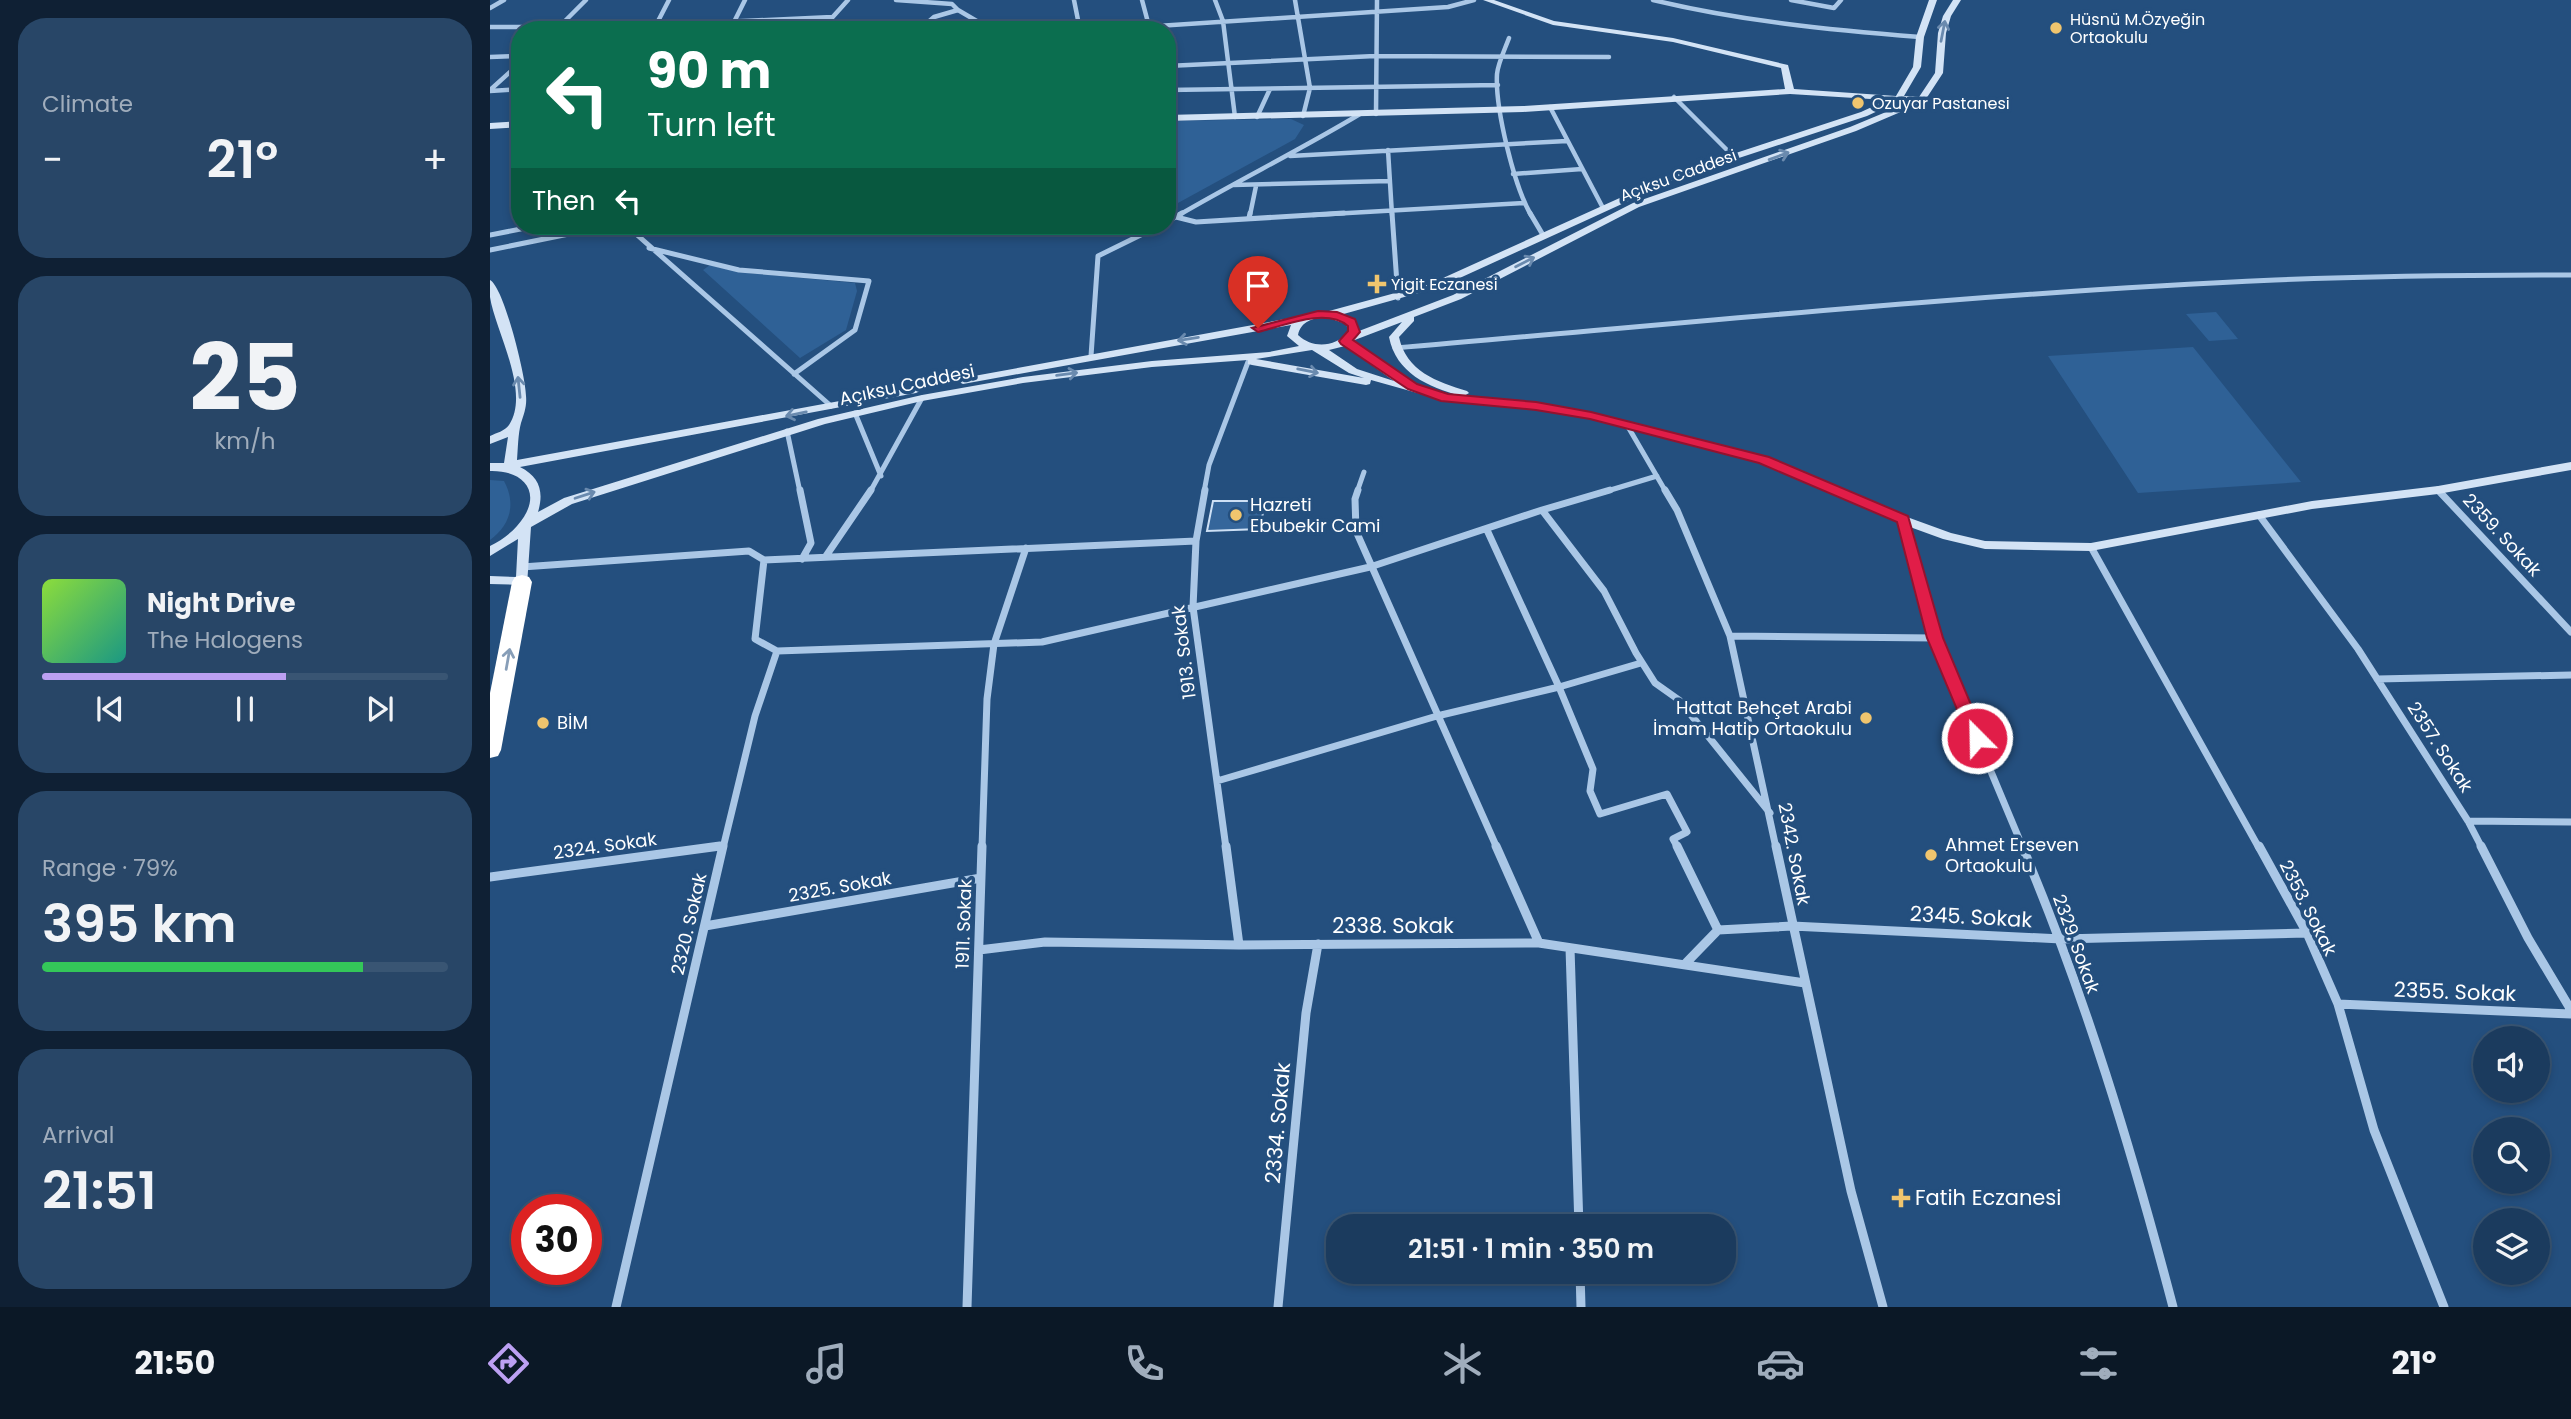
<!DOCTYPE html>
<meta charset="utf-8">
<style>
body{margin:0;font-family:Poppins,sans-serif;background:#284667;color:#f1f3f6;height:100vh;display:flex;flex-direction:column;font-size:26px;white-space:nowrap}
*{box-sizing:border-box;margin:0}
p{font-size:23px;color:#a0adbc}
.icon{flex:none;width:38px;height:38px;fill:none;stroke:currentColor;stroke-width:2;stroke-linecap:round;stroke-linejoin:round}
.map{position:relative;flex:1;overflow:hidden}
.side{display:flex;flex-direction:column;gap:18px;padding:18px;background:#0f2034;width:490px}
.side>*{flex:none}
.top-card{position:absolute;left:21px;top:21px;width:665px;height:214px;border-radius:28px;box-shadow:0 4px 10px #0003,0 0 0 2px #395573;background:#0b6e4f;color:#fff;overflow:hidden}
.buttons{position:absolute;left:1983px;top:1026px;display:grid;gap:14px}
.buttons a{display:grid;place-items:center;width:77px;height:77px;border-radius:50%;background:#1b3b5e;box-shadow:0 4px 10px #0003,0 0 0 2px #395573;font-size:35px}
.speed{position:absolute;left:21px;top:1194px;display:flex;gap:14px;font-size:35px;font-weight:700;text-align:center}
.speed>*{display:grid;place-content:center;width:91px;height:91px;border-radius:50%;background:#1b3b5e;box-shadow:0 4px 10px #0003,0 0 0 2px #395573;line-height:1}
.speed .limit{border:10px solid #d22;background:#fff;color:#111}
.pin{position:absolute;display:grid;place-items:center;width:60px;height:60px;color:#fff;margin:-72px -30px;border-radius:50% 50% 50% 0;rotate:-45deg;box-shadow:0 0 7px #0007}
.pin .icon{rotate:45deg}
.me{position:absolute;width:77px;margin:-38px;rotate:337deg;stroke-linejoin:round;filter:drop-shadow(0 0 5px #0008)}
.turn{display:flex;align-items:center;gap:24px;height:147px;padding:0 21px;font-size:32px}
.turn .icon{width:91px;height:91px;stroke-width:2.5}
.turn b{display:block;font-size:49px;line-height:60px}
.then{display:flex;align-items:center;height:66px;padding:0 21px;background:#0003;gap:14px;font-size:26px}
.big{font-size:52px;font-weight:600;line-height:1.1}
.side .card{flex:1;display:flex;flex-direction:column;justify-content:center;gap:10px;min-width:0;padding:0 24px;border-radius:28px;background:#284667}
.side .dial{align-items:center;gap:0}
.dial b{font-size:91px;line-height:1}
.song{display:flex;align-items:center;gap:21px}
.cover{width:84px;height:84px;border-radius:10px;background:linear-gradient(135deg,hsl(90 70% 55%),hsl(170 70% 35%))}
.played{height:7px;border-radius:4px;background:linear-gradient(90deg,#bca0f2 60%,#395573 60%)}
.keys{display:flex;justify-content:space-around;direction:ltr}
.heat{display:flex;justify-content:space-between;align-items:center;font-size:38px;direction:ltr}
.charge{height:10px;border-radius:5px;background:linear-gradient(90deg,#34c759 79%,#395573 0)}
.trip{position:absolute;left:836px;top:1214px;width:410px;height:70px;border-radius:28px;background:#1b3b5e;box-shadow:0 4px 10px #0003,0 0 0 2px #395573;font-weight:600;line-height:70px;text-align:center}
.menu{display:flex;height:112px;justify-content:space-around;align-items:center;background:#0b1826;color:#a0adbc}
.menu .icon{width:49px;height:49px}
.menu .active{color:#bca0f2}
.menu b{font-size:32px;color:#f1f3f6}
main{display:flex;flex:1;min-height:0}
.map>svg:first-child{display:block}
.green{fill:#2f6196}
.building{fill:#35669b;stroke:#cde0f5;stroke-width:2}
.lines{fill:none;stroke-linecap:round;stroke-linejoin:round}
.street-far3{stroke:#aac7e6;stroke-width:4.5}
.street-far2{stroke:#aac7e6;stroke-width:5}
.street-far1{stroke:#aac7e6;stroke-width:7}
.street{stroke:#aac7e6;stroke-width:9}
.secondary{fill:#d3e3f5;fill-rule:evenodd}
.highway{fill:#fff;fill-rule:evenodd}
.oneway{stroke:#6a8aae}
.oneway2{stroke:#879eb8}
.route{fill:#e11d48;stroke:#92132f;stroke-width:2}
.poi-dot{fill:#f0c56e;stroke:#244f7e;stroke-width:2.5}
.labels{text-anchor:middle;stroke-width:7;stroke-linejoin:round;paint-order:stroke}
.far-poi-label{font-size:16px;fill:#fff;stroke:#244f7e;text-anchor:start}
.far-street-label{font-size:16px;fill:#fff;stroke:#244f7e}
.street-label{font-size:18px;fill:#fff;stroke:#244f7e}
.poi-label{font-size:18px;fill:#fff;stroke:#244f7e;text-anchor:start}
.near-street-label{font-size:21px;fill:#fff;stroke:#244f7e}
.near-poi-label{font-size:21px;fill:#fff;stroke:#244f7e;text-anchor:start}
</style>
<main>
<section class="side">
<div class="card"><p>Climate</p>
<div class="heat"><a>−</a><b class="big">21°</b><a>+</a></div>
</div>
<div class="card dial"><b>25</b><p>km/h</p></div>
<div class="card">
<div class="song"><i class="cover"></i><div><b>Night Drive</b><p>The Halogens</p></div></div>
<div class="played"></div>
<div class="keys"><svg class="icon" aria-label="previous" viewBox="0 0 24 24"><path d="M18 5L8 12l10 7zM5 5v14"/></svg><svg class="icon" aria-label="pause" viewBox="0 0 24 24"><path d="M8 5v14M16 5v14"/></svg><svg class="icon" aria-label="next" viewBox="0 0 24 24"><path d="M6 5l10 7-10 7zM19 5v14"/></svg></div>
</div>
<div class="card"><p>Range · 79%</p><b class="big">395 km</b><div class="charge"></div></div>
<div class="card"><p>Arrival</p><b class="big">21:51</b></div>
</section>
<div class="map">
<svg width="2081" height="1307" viewBox="0 0 2081 1307">
<rect width="100%" height="100%" fill="#244f7e"/>
<!-- green -->
<path class="green" d="M 801,119 L 814,125 L 805,139 L 677,209 L 677,121 Z
M 220,265 L 248,272 L 365,283 L 367,291 L 356,330 L 310,358 L 213,270 Z
M 1726,312 L 1748,339 L 1719,341 L 1696,314 Z
M 1703,347 L 1811,482 L 1648,493 L 1558,356 Z
M 0,480 L 14,481 C 26,503 21,525 0,540 Z"/>
<!-- building -->
<path class="building" d="M 723,501 L 775,501 L 770,529 L 717,531 Z"/>
<g class="lines">
<!-- street-far3 -->
<path class="street-far3" d="M 406,0 L 462,4 L 468,10 L 444,17 L 429,30
M 584,0 L 590,30
M 652,0 L 660,30
M 725,0 L 733,21 L 745,117
M 805,0 L 820,88 L 813,116
M 1163,0 C 1250,21 1340,30 1430,37
M 1301,0 L 1344,8 L 1351,0
M 0,8 L 14,0
M 468,10 L 502,30
M 0,27 L 120,27 L 342,17
M 69,27 L 96,0
M 165,27 L 179,0
M 240,30 L 255,0
M 331,30 L 358,0
M 606,30 L 958,7 L 984,0
M 1019,38 C 1015,49 1008,63 1007,74 C 1005,108 1024,186 1041,215
M 0,57 L 30,56
M 677,66 L 885,56 L 1119,57
M 0,90 L 30,63
M 677,90 L 1008,85
M 0,91 L 30,89
M 1184,97 L 1243,156
M 1060,107 L 1113,208
M 886,114 L 887,0
M 767,117 L 780,89
M 898,150 L 902,215
M 800,156 L 1077,141
M 1023,174 L 1092,169
M 743,185 L 899,181
M 689,215 C 749,180 810,150 870,114
M 760,215 L 766,186
M 823,215 L 1034,203"/>
<!-- street-far2 -->
<path class="street-far2" d="M 902,213 L 908,298
M 1040,213 L 1053,235
M 686,217 L 706,222 L 854,213
M 759,218 L 760,213
M 677,222 L 692,213
M 137,226 L 341,406
M 0,235 L 46,226
M 159,248 L 249,270 L 379,281 L 365,330 L 304,374
M 0,250 L 118,226
M 905,348 C 1198,323 1491,293 1785,280 C 1884,276 1982,275 2081,275
M 601,356 L 608,256 L 669,226
M 365,413 L 391,476
M 1137,425 L 1176,492
M 297,431 L 310,492
M 380,492 L 432,398
M 714,492 L 719,465 L 758,362
M 867,492 L 874,472
M 1114,492 L 1167,476"/>
<!-- street-far1 -->
<path class="street-far1" d="M 310,490 L 321,543 L 312,559
M 715,490 L 706,541 L 703,607 L 736,848
M 868,490 L 865,499 L 866,531 L 1007,848
M 1175,490 L 1187,510 L 1240,636 L 1286,848
M 1948,490 L 2081,632
M 1052,510 L 1120,490
M 1769,515 L 1868,649 L 1978,821 L 1992,848
M 1413,520 L 1445,638 L 1533,848
M 997,530 L 1069,687 L 1103,769 L 1100,791 L 1110,814 L 1177,794 L 1197,832 L 1183,839 L 1188,848
M 1601,547 L 1769,848
M 336,556 L 381,490
M 32,567 L 259,551 L 274,560 L 706,541
M 1240,636 L 1445,638
M 287,651 L 552,642 L 880,567 L 1052,510 L 1114,591 L 1146,653 L 1165,683 L 1189,700 L 1280,813
M 1887,679 L 2081,675
M 727,781 L 947,716 L 1069,687 L 1151,663
M 1978,821 L 2081,822
M 217,848 L 233,846
M 233,848 L 265,716 L 287,651 L 265,639 L 274,560
M 492,848 L 497,699 L 504,644 L 536,548"/>
<!-- street -->
<path class="street" d="M 736,846 L 749,945
M 1006,846 L 1049,943
M 1187,846 L 1228,930 L 1196,963
M 1286,846 L 1361,1191 L 1393,1307
M 1532,846 C 1595,995 1642,1151 1683,1307
M 1769,846 L 1817,933 L 1848,1004 L 1884,1130 L 1954,1307
M 1991,846 L 2038,938 L 2081,1010
M 0,877 L 230,846
M 215,926 L 491,878
M 1228,930 L 1302,926 L 1571,939 L 1817,933
M 1080,948 L 1089,1227
M 489,950 L 555,942 L 749,945 L 1049,943 L 1315,983
M 1848,1004 L 2081,1014
M 1090,1272 L 1091,1307
M 126,1307 L 233,846
M 477,1307 L 492,846
M 788,1307 L 816,1013 L 828,944"/>
<!-- secondary -->
<path class="secondary" d="M 993,0 L 1004,0 L 1064,21 L 1183,38 L 1298,65 L 1304,89 L 1406,96 L 1423,67 L 1426,37 L 1439,0 L 1447,0 L 1434,37 L 1431,67 L 1414,96 L 1429,97 L 1445,73 L 1448,33 L 1453,16 L 1463,0 L 1471,0 L 1461,16 L 1456,33 L 1453,73 L 1434,102 L 1366,131 L 1149,207 L 971,299 L 924,317 L 924,321 L 909,337 C 916,371 947,382 977,391 L 979,393 L 974,396 L 1047,403 L 1101,413 L 1278,457 L 1417,517 L 1461,533 L 1495,541 L 1601,543 L 1822,501 L 1948,486 L 2081,462 L 2081,470 L 1948,494 L 1822,509 L 1601,551 L 1495,549 L 1453,539 L 1409,523 L 1270,463 L 1101,419 L 1047,409 L 956,401 L 881,380 L 880,384 L 876,385 L 762,365 L 758,364 L 758,360 L 662,367 L 533,383 L 432,401 L 335,424 L 82,504 L 41,527 L 37,585 L 0,584 L 0,576 L 26,577 L 28,539 L 0,556 L 0,546 C 10,541 20,534 27,526 C 54,496 37,470 0,471 L 0,463 L 14,463 L 18,437 L 0,444 L 0,436 C 6,433 15,431 19,425 C 41,392 5,330 0,297 C 0,291 0,285 0,280 C 14,287 36,377 36,396 C 37,406 34,414 31,423 C 28,434 28,448 27,460 L 426,387 L 432,390 L 426,393 L 30,467 C 50,477 54,492 48,512 L 74,498 L 328,419 L 432,395 L 533,377 L 662,361 L 779,352 L 809,346 L 797,336 L 801,325 L 473,384 L 467,381 L 473,378 L 839,311 L 942,283 L 1185,173 L 1371,112 L 1397,100 L 1300,94 L 1033,112 L 677,121 L 677,115 L 1033,106 L 1295,89 L 1291,68 L 1183,42 L 1063,25 ZM 1409,101 L 1420,102 L 1360,127 L 1143,203 L 963,295 L 869,331 L 865,320 L 850,315 L 950,287 L 1191,177 L 1377,116 ZM 836,317 L 856,324 L 859,332 C 845,347 823,349 808,335 C 811,321 823,318 836,317 ZM 912,322 L 899,337 C 906,373 938,387 971,396 L 956,395 L 914,384 L 918,381 L 916,379 L 862,341 ZM 855,346 L 904,381 L 867,369 L 839,350 ZM 822,350 L 859,373 L 874,378 L 766,359 Z
M 30,121 L 30,127 L 0,129 L 0,123 Z"/>
<!-- highway -->
<path class="highway" d="M 32,575 L 39,577 L 42,582 L 11,750 L 8,756 L 0,758 L 0,693 L 22,582 L 25,577 Z"/>
</g>
<!-- one-way arrows -->
<defs><path id="oneway-shaft" d="M-6 0H5M1.5-3L5.5 0L1.5 3" fill="none" stroke-width="1.6" stroke-linecap="round" stroke-linejoin="round" transform="scale(1.75)"/></defs>
<g class="oneway">
<use href="#oneway-shaft" transform="translate(1453 31) rotate(-79)"/>
<use href="#oneway-shaft" transform="translate(1289 156) rotate(-20)"/>
<use href="#oneway-shaft" transform="translate(1035 262) rotate(-27)"/>
<use href="#oneway-shaft" transform="translate(698 339) rotate(171)"/>
<use href="#oneway-shaft" transform="translate(818 371) rotate(11)"/>
<use href="#oneway-shaft" transform="translate(577 374) rotate(-7)"/>
<use href="#oneway-shaft" transform="translate(29 387) rotate(-96)"/>
<use href="#oneway-shaft" transform="translate(306 414) rotate(168)"/>
<use href="#oneway-shaft" transform="translate(95 495) rotate(-18)"/>
</g>
<use class="oneway2" href="#oneway-shaft" transform="translate(18 659) rotate(-80)"/>
<!-- route -->
<path class="route" d="M 828,311 L 847,312 L 865,319 L 870,332 L 863,340 L 927,384 L 958,394 L 1046,402 L 1101,412 L 1279,457 L 1418,516 L 1453,638 L 1495,738 L 1493,743 L 1481,743 L 1479,738 L 1437,638 L 1407,522 L 1269,463 L 1100,419 L 1046,410 L 951,401 L 918,389 L 851,344 L 849,341 L 858,331 L 858,326 C 836,307 793,326 768,332 L 762,328 Z"/>
<!-- markers -->
<g class="poi-dot">
<circle cx="1566" cy="28" r="7"/>
<circle cx="1368" cy="103" r="7"/>
<path d="M883.5 273.5h7v7h7v7h-7v7h-7v-7h-7v-7h7z"/>
<circle cx="746" cy="515" r="7"/>
<circle cx="1376" cy="718" r="7"/>
<circle cx="53" cy="723" r="7"/>
<circle cx="1441" cy="855" r="7"/>
<path d="M1407.5 1187.5h7v7h7v7h-7v7h-7v-7h-7v-7h7z"/>
</g>
<g class="labels">
<!-- far-poi labels -->
<g class="far-poi-label">
<text x="1580" y="25">Hüsnü M.Özyeğin<tspan x="1580" dy="18">Ortaokulu</tspan></text>
<text x="1382" y="109">Ozuyar Pastanesi</text>
<text x="901" y="290">Yigit Eczanesi</text>
</g>
<!-- far-street labels -->
<g class="far-street-label">
<text transform="translate(1188 175) rotate(-20)" y="6">Açıksu Caddesi</text>
</g>
<!-- street labels -->
<g class="street-label">
<text transform="translate(417 385) rotate(-12)" y="6">Açıksu Caddesi</text>
<text transform="translate(2012 535) rotate(47)" y="6">2359. Sokak</text>
<text transform="translate(694 652) rotate(-97)" y="6">1913. Sokak</text>
<text transform="translate(1950 747) rotate(57)" y="6">2357. Sokak</text>
<text transform="translate(115 846) rotate(-8)" y="6">2324. Sokak</text>
<text transform="translate(1304 854) rotate(79)" y="6">2342. Sokak</text>
<text transform="translate(350 887) rotate(-10)" y="6">2325. Sokak</text>
<text transform="translate(1818 908) rotate(63)" y="6">2353. Sokak</text>
<text transform="translate(199 924) rotate(-77)" y="6">2320. Sokak</text>
<text transform="translate(474 924) rotate(-88)" y="6">1911. Sokak</text>
<text transform="translate(1586 944) rotate(70)" y="6">2329. Sokak</text>
</g>
<!-- poi labels -->
<g class="poi-label">
<text x="760" y="511">Hazreti<tspan x="760" dy="21">Ebubekir Cami</tspan></text>
<text x="1362" y="714" text-anchor="end">Hattat Behçet Arabi<tspan x="1362" dy="21">İmam Hatip Ortaokulu</tspan></text>
<text x="67" y="729">BİM</text>
<text x="1455" y="851">Ahmet Erseven<tspan x="1455" dy="21">Ortaokulu</tspan></text>
</g>
<!-- near-street labels -->
<g class="near-street-label">
<text transform="translate(1481 917) rotate(3)" y="7">2345. Sokak</text>
<text x="903" y="933">2338. Sokak</text>
<text transform="translate(1965 992) rotate(2)" y="7">2355. Sokak</text>
<text transform="translate(788 1123) rotate(-85)" y="7">2334. Sokak</text>
</g>
<!-- near-poi labels -->
<g class="near-poi-label">
<text x="1425" y="1205">Fatih Eczanesi</text>
</g>
</g>
</svg>
<div class="buttons">
<a><svg class="icon" aria-label="sound" viewBox="0 0 24 24"><path d="M4 9h4l5-4v14l-5-4H4zM17 9q2 3 0 6"/></svg></a>
<a><svg class="icon" aria-label="search" viewBox="0 0 24 24"><circle cx="10" cy="10" r="6"/><path d="M15 15l6 6"/></svg></a>
<a><svg class="icon" aria-label="layers" viewBox="0 0 24 24"><path d="M12 4l9 5-9 5-9-5zM3 14l9 5 9-5"/></svg></a>
</div>
<div class="speed"><div class="limit">30</div></div>
<div class="pin" style="left:768px;top:328px;background:#d93025"><svg class="icon" aria-label="arrive" viewBox="0 0 24 24"><path d="M6 21V4h12l-3 4 3 4H6"/></svg></div>
<svg class="me" style="left:1487px;top:738px" viewBox="-20 -20 40 40"><circle r="17" fill="#e11d48" stroke="#fff" stroke-width="3"/><path d="M0-11L8 9 0 5-8 9z" fill="#fff"/></svg>
<div class="trip">21:51 · 1 min · 350 m</div>
<div class="top-card">
<div class="turn"><svg class="icon" aria-label="left" viewBox="0 0 24 24"><path d="M17 20v-9H6M10 6l-5 5 5 5"/></svg><div><b>90 m</b>Turn left</div></div>
<div class="then">Then<svg class="icon" aria-label="left" viewBox="0 0 24 24"><path d="M17 20v-9H6M10 6l-5 5 5 5"/></svg></div>
</div>
</div>
</main>
<nav class="menu">
<b>21:50</b>
<svg class="icon active" aria-label="directions" viewBox="0 0 24 24"><path d="M12 3l9 9-9 9-9-9zM9 14v-3h6M13 9l2 2-2 2"/></svg>
<svg class="icon" aria-label="music" viewBox="0 0 24 24"><path d="M9 18V5l10-2v13"/><circle cx="6" cy="18" r="3"/><circle cx="16" cy="16" r="3"/></svg>
<svg class="icon" aria-label="phone" viewBox="0 0 24 24"><path d="M5 4h4l2 5-3 2q2 4 5 5l2-3 5 2v4C11 20 4 13 5 4z"/></svg>
<svg class="icon" aria-label="climate" viewBox="0 0 24 24"><path d="M12 3v18M4 7l16 10M4 17L20 7"/></svg>
<svg class="icon" aria-label="car" viewBox="0 0 24 24"><path d="M5 17H2v-5l4-1 3-4h7l3 4 3 1v5h-3M9 17h6M6 11h13"/><circle cx="7" cy="17" r="2"/><circle cx="17" cy="17" r="2"/></svg>
<svg class="icon" aria-label="filters" viewBox="0 0 24 24"><path d="M4 7h16M4 17h16"/><circle cx="9" cy="7" r="2"/><circle cx="15" cy="17" r="2"/></svg>
<b>21°</b>
</nav>
